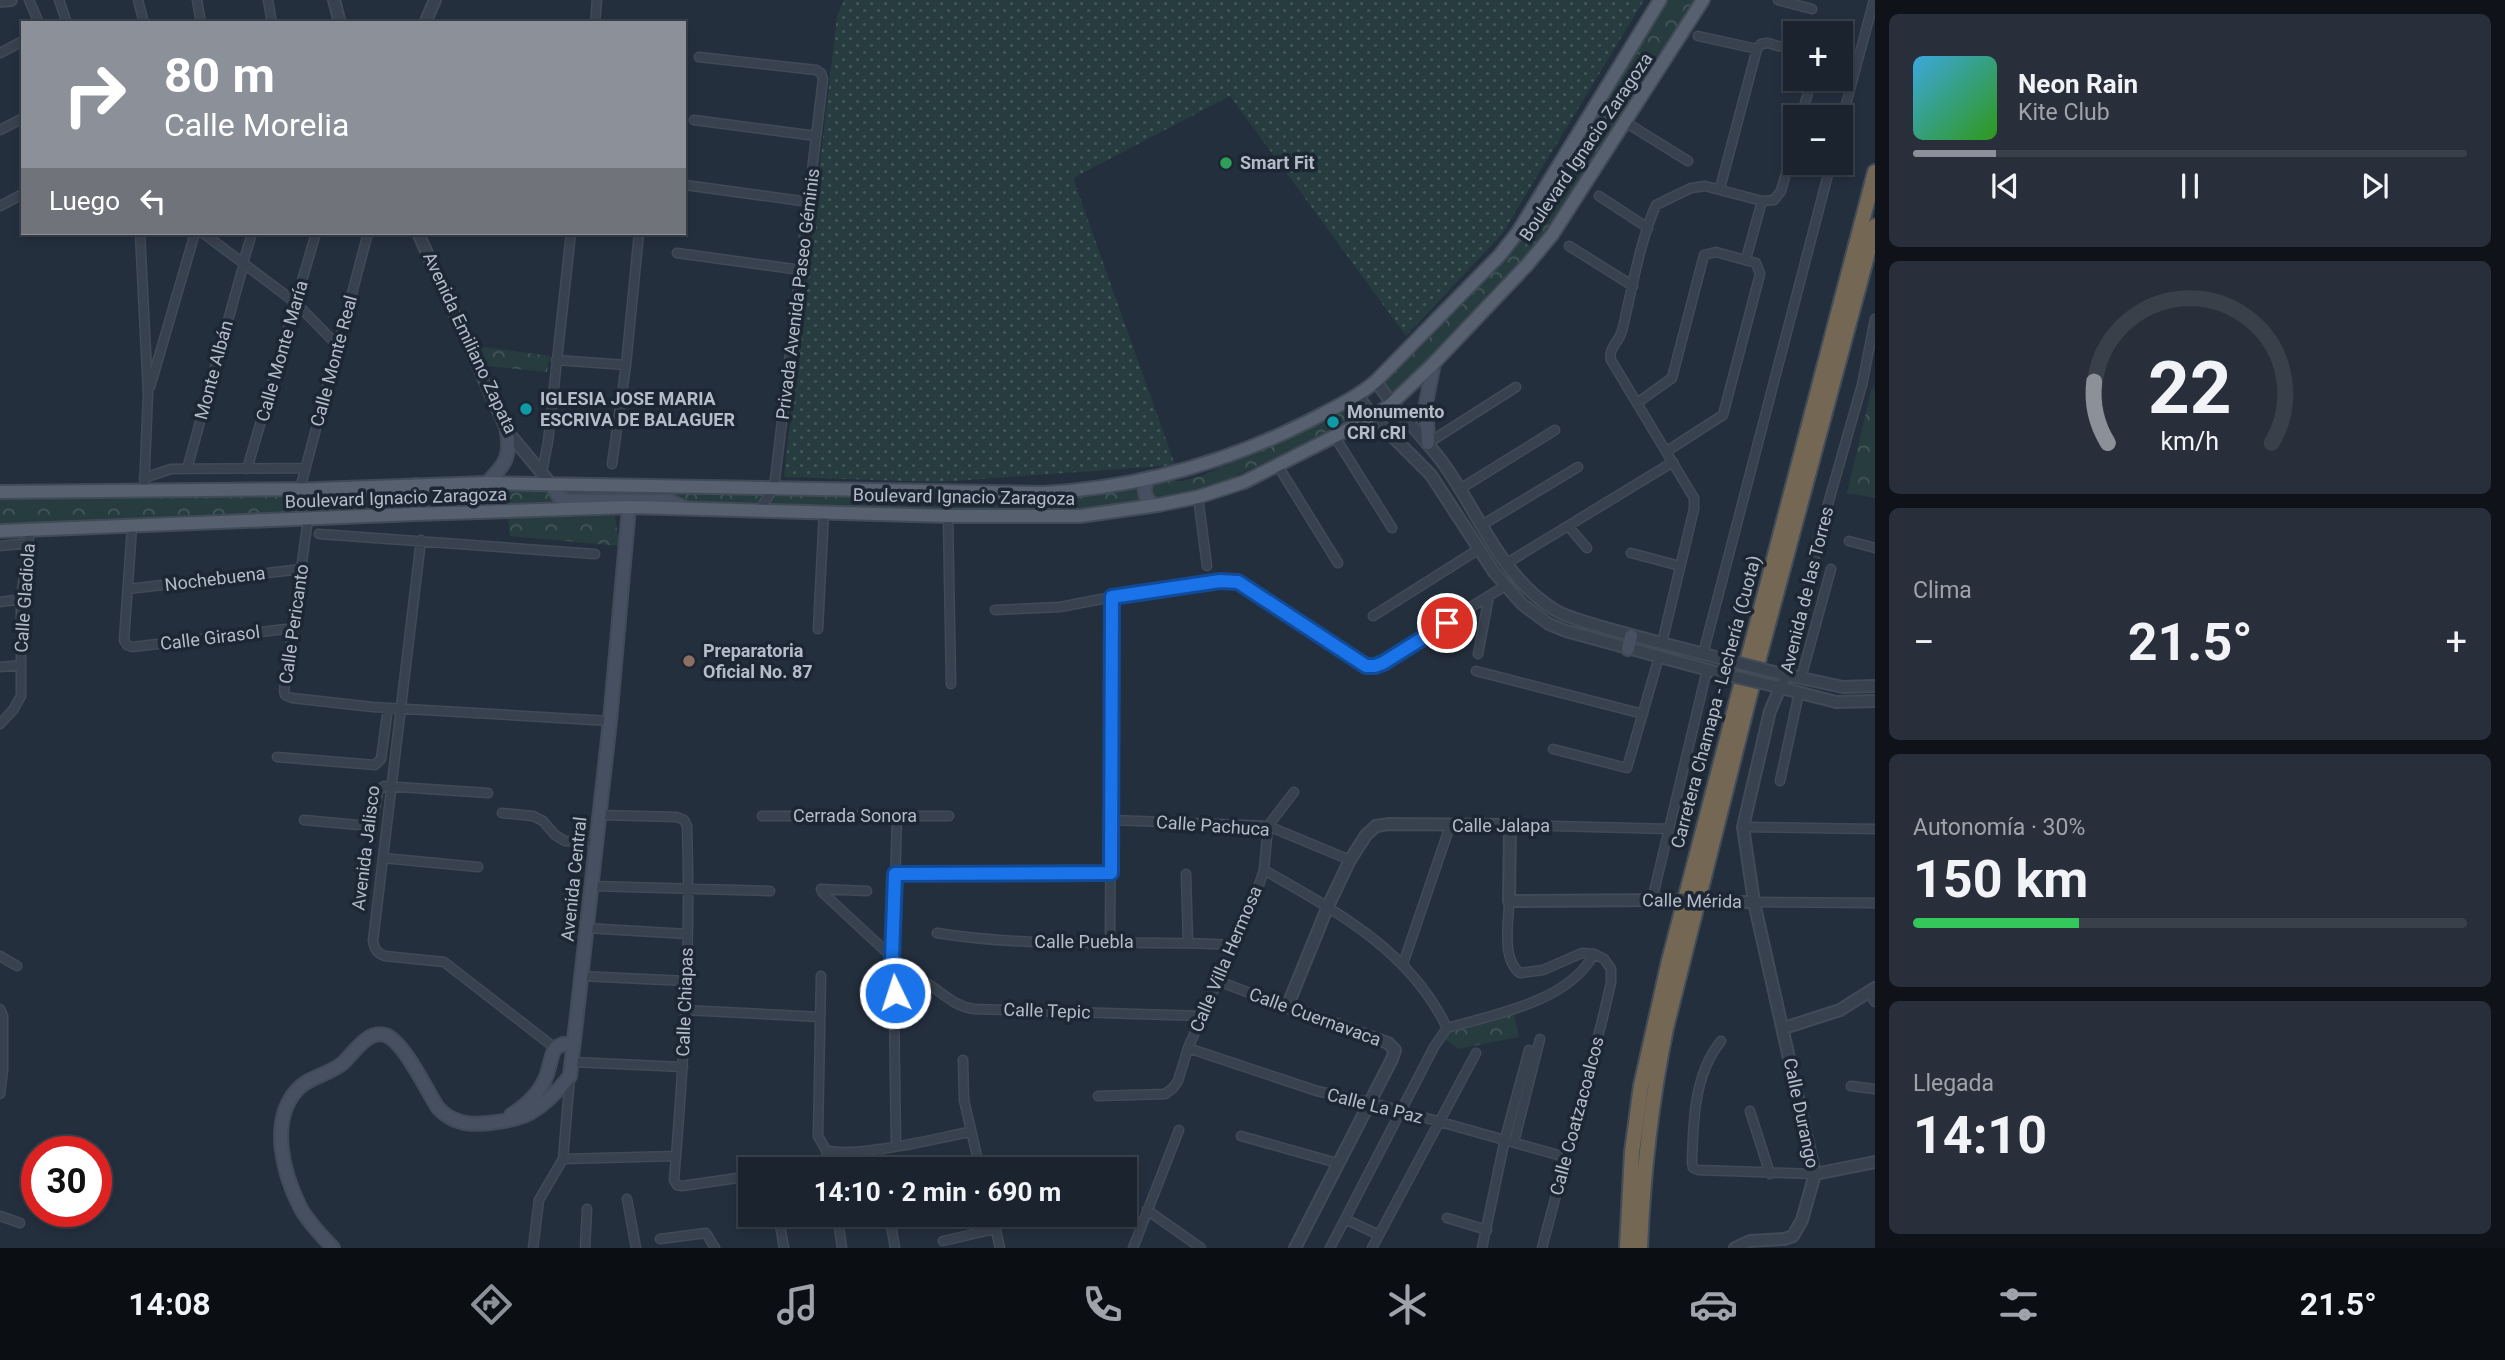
<!DOCTYPE html>
<html lang="es">
<meta charset="utf-8">
<style>
body{margin:0;font-family:Roboto,sans-serif;background:#282f3a;color:#f1f3f6;height:100vh;display:flex;flex-direction:column;font-size:26px;white-space:nowrap}
*{box-sizing:border-box;margin:0}
p{font-size:23px;color:#a0a4aa}
.icon{flex:none;width:38px;height:38px;fill:none;stroke:currentColor;stroke-width:2;stroke-linecap:round;stroke-linejoin:round}
.map{position:relative;flex:1;overflow:hidden}
.side{display:flex;flex-direction:column;gap:14px;padding:14px;background:#0f1319;width:630px}
.side>*{flex:none}
.banner{position:absolute;left:21px;top:21px;width:665px;height:214px;border-radius:0px;box-shadow:0 4px 10px #0003,0 0 0 2px #39404a;background:#8c9099;color:#fff;overflow:hidden}
.tools{position:absolute;left:1783px;top:21px;display:grid;gap:14px}
.tools a{display:grid;place-items:center;width:70px;height:70px;border-radius:0px;background:#1b232e;box-shadow:0 4px 10px #0003,0 0 0 2px #39404a;font-size:35px}
.speed{position:absolute;left:21px;top:1136px;display:flex;gap:14px;font-size:35px;font-weight:700;text-align:center}
.speed>*{display:grid;place-content:center;width:91px;height:91px;border-radius:50%;background:#1b232e;box-shadow:0 4px 10px #0003,0 0 0 2px #39404a;line-height:1}
.speed .limit{border:10px solid #d22;background:#fff;color:#111}
.pin{position:absolute;display:grid;place-items:center;width:60px;height:60px;color:#fff;margin:-30px;border:4px solid #fff;border-radius:50%;box-shadow:0 2px 7px #0007}
.me{position:absolute;width:77px;margin:-38px;rotate:356deg;stroke-linejoin:round;filter:drop-shadow(0 0 5px #0008)}
.turn{display:flex;align-items:center;gap:24px;height:147px;padding:0 28px;font-size:32px}
.turn .icon{width:91px;height:91px;stroke-width:2.5}
.turn b{display:block;font-size:49px;line-height:60px}
.then{display:flex;align-items:center;height:66px;padding:0 28px;background:#0003;gap:14px;font-size:26px}
.big{font-size:52px;font-weight:700;line-height:1.1}
.side .widget{flex:1;display:flex;flex-direction:column;justify-content:center;gap:10px;min-width:0;padding:0 24px;border-radius:10px;background:#282f3a}
.side .dial{align-items:center;gap:0}
.dial svg{height:182px;overflow:visible;fill:none;stroke:#39404a;stroke-width:7;stroke-linecap:round;text-anchor:middle}
.dial text{fill:#f1f3f6;stroke:none}
.song{display:flex;align-items:center;gap:21px}
.cover{width:84px;height:84px;border-radius:10px;background:linear-gradient(135deg,hsl(200 70% 55%),hsl(110 70% 35%))}
.played{height:7px;border-radius:4px;background:linear-gradient(90deg,#8c9099 15%,#39404a 15%)}
.keys{display:flex;justify-content:space-around;direction:ltr}
.heat{display:flex;justify-content:space-between;align-items:center;font-size:38px;direction:ltr}
.charge{height:10px;border-radius:5px;background:linear-gradient(90deg,#34c759 30%,#39404a 0)}
.trip{position:absolute;left:738px;top:1157px;width:399px;height:70px;border-radius:0px;background:#1b232e;box-shadow:0 4px 10px #0003,0 0 0 2px #39404a;font-weight:700;line-height:70px;text-align:center}
.dock{display:flex;height:112px;justify-content:space-around;align-items:center;background:#0b0e12;color:#a0a4aa}
.dock .icon{width:49px;height:49px}
.dock .active{color:#8c9099}
.dock b{font-size:32px;color:#f1f3f6}
main{display:flex;flex:1;min-height:0}
.map>svg:first-child{display:block}
.grass{fill:url(#grass-dots)}
.park{fill:url(#park-crowns)}
.lines{fill:none;stroke-linecap:round;stroke-linejoin:round}
.minor-casing{stroke:#414a57;stroke-width:11}
.tertiary-casing{stroke:#414a57;stroke-width:14}
.secondary-casing{stroke:#414a57;stroke-width:16}
.primary-casing{stroke:#414a57;stroke-width:16}
.motorway-casing{stroke:#434c59;stroke-width:18}
.minor{stroke:#38414e;stroke-width:8}
.tertiary{stroke:#38414e;stroke-width:10}
.secondary{stroke:#465061;stroke-width:12}
.primary{stroke:#56606e;stroke-width:12}
.motorway{stroke:#746855;stroke-width:14}
.tertiary-bridge-casing{stroke:#414a57;stroke-width:14;stroke-linecap:butt}
.tertiary-bridge{stroke:#38414e;stroke-width:10}
.route-casing{stroke:#114b97;stroke-width:18}
.route{stroke:#1a73e8;stroke-width:12}
.leisure-dot{fill:#2e9e5b;stroke:#1d2633;stroke-width:2.5}
.culture-dot{fill:#0f9aa8;stroke:#1d2633;stroke-width:2.5}
.education-dot{fill:#8d6e63;stroke:#1d2633;stroke-width:2.5}
.labels{text-anchor:middle;stroke-width:7;stroke-linejoin:round;paint-order:stroke}
.street-label{font-size:18px;fill:#b4bcc9;stroke:#1d2633}
.poi-label{font-size:18px;font-weight:bold;fill:#b4bcc9;stroke:#1d2633;text-anchor:start}
</style>
<main>
<div class="map">
<svg width="1875" height="1248" viewBox="0 0 1875 1248">
<defs>
<pattern id="grass-dots" width="8" height="8" patternUnits="userSpaceOnUse" patternTransform="scale(1.75)"><rect width="8" height="8" fill="#263c3f"/><path d="M2 2h.1M6 6h.1" fill="none" stroke="#435659" stroke-width="1.8" stroke-linecap="round"/></pattern>
<pattern id="park-crowns" width="20" height="18" patternUnits="userSpaceOnUse" patternTransform="scale(1.75)"><rect width="20" height="18" fill="#263c3f"/><path d="M2 6a3 3 0 1 1 6 0M12 15a3 3 0 1 1 6 0" fill="none" stroke="#435659"/></pattern>
</defs>
<rect width="100%" height="100%" fill="#242f3e"/>
<!-- grass -->
<path class="grass" d="M 844,0 L 1644,0 L 1502,234 L 1406,336 L 1230,96 L 1073,178 L 1175,465 L 939,482 L 784,477 L 837,16 Z"/>
<!-- park -->
<path class="park" d="M 1666,0 L 1699,0 L 1538,249 L 1399,392 C 1390,392 1384,387 1385,378 L 1499,264 Z
M 476,346 L 550,356 L 547,372 L 487,366 Z
M 1872,387 L 1875,391 L 1875,498 L 1847,493 Z
M 1351,405 L 1357,410 L 1355,420 L 1207,489 L 1152,501 L 1145,485 L 1161,480 L 1183,481 L 1201,476 L 1267,447 L 1321,417 Z
M 1142,481 L 1137,490 L 1144,504 L 1093,510 L 966,512 L 887,507 L 769,505 L 776,490 L 1018,495 Z
M 557,486 L 767,490 L 758,502 L 709,504 L 571,498 L 561,494 Z
M 546,488 L 559,505 L 432,508 L 434,489 Z
M 391,489 L 397,494 L 399,502 L 393,510 L 0,525 L 0,496 L 290,497 Z
M 615,516 L 619,546 L 510,536 L 508,518 Z
M 1513,1010 L 1519,1037 L 1458,1049 L 1444,1038 L 1449,1029 Z"/>
<g class="lines">
<!-- minor casing -->
<g class="minor-casing">
<path id="minor" d="M 29,0 L 39,23
M 59,0 L 67,23
M 138,0 L 144,23
M 197,0 L 201,23
M 268,0 L 272,23
M 1778,0 L 1812,9
M 595,23 L 597,0
M 1698,36 L 1757,49 L 1761,44 L 1768,43 L 1796,51
M 0,53 L 23,41
M 699,57 L 816,70 L 821,73 L 823,79 L 774,488 L 759,510
M 1801,117 L 1812,79
M 694,120 L 816,136
M 1625,122 L 1688,161
M 1841,123 L 1874,0
M 0,130 L 23,118
M 685,185 L 809,202
M 1720,188 L 1757,49
M 1599,196 L 1648,228
M 0,206 L 23,194
M 140,233 L 148,393 L 144,491
M 203,233 L 296,303 L 339,347
M 1569,246 L 1633,286
M 677,253 L 801,270
M 1746,259 L 1762,201
M 243,263 L 252,233
M 556,360 L 626,365
M 150,387 L 195,233
M 1637,403 L 1672,378 L 1704,255 L 1716,252 L 1756,263 L 1760,274 L 1723,415 L 1667,451
M 1335,437 L 1392,528
M 1428,443 L 1516,387
M 612,464 L 626,365 L 639,233
M 1278,466 L 1338,563
M 187,469 L 242,270
M 247,469 L 316,233
M 542,472 L 548,442 L 571,233
M 144,478 L 171,469 L 304,468
M 300,489 L 368,233
M 1460,489 L 1555,430
M 1198,497 L 1207,566
M 948,516 L 951,684
M 308,519 L 284,690 L 285,695 L 292,698 L 373,707 L 610,721
M 1482,525 L 1578,467
M 1568,526 L 1587,548
M 132,527 L 124,640 L 127,645 L 132,647 L 294,628
M 319,534 L 595,554
M 421,540 L 373,941 C 375,950 377,953 385,956 L 444,962 L 555,1048
M 1849,541 L 1875,548
M 0,546 L 29,543
M 1631,553 L 1680,566
M 1507,563 L 1673,462
M 128,589 L 302,569
M 0,602 L 21,599
M 995,610 L 1060,607 L 1112,597 L 1229,580 L 1246,587 L 1358,662 L 1366,666 L 1375,666 L 1505,586
M 1373,616 L 1479,549
M 818,629 L 824,512
M 1662,643 L 1694,509 L 1694,498 L 1611,360 C 1608,348 1619,342 1622,331 C 1632,290 1639,244 1656,205 L 1691,188 L 1705,186 L 1762,201 L 1774,200 L 1781,191 L 1796,138
M 1478,654 L 1489,596
M 1703,654 L 1831,163
M 0,667 L 21,665
M 1476,671 L 1643,714
M 1801,678 L 1831,569
M 1780,688 L 1787,675 L 1803,617 L 1818,539 L 1862,385 L 1875,319
M 0,724 L 13,710 L 21,696 L 21,599 L 30,530
M 1553,749 L 1627,768 L 1659,657
M 277,757 L 375,765 L 381,759 L 388,708
M 1780,781 L 1799,693
M 502,813 L 533,816 L 543,821 L 555,835 L 565,841 L 596,842
M 599,815 L 677,817 L 684,820 L 687,826 C 691,944 684,1062 674,1180 L 677,1185 L 682,1186 L 751,1176
M 762,816 L 949,816
M 304,820 L 369,826 L 373,821 L 378,791 L 384,786 L 488,793
M 1112,820 L 1268,826 L 1350,860
M 1510,825 L 1670,829
M 1743,827 L 1875,829
M 383,858 L 478,867
M 1264,870 C 1336,911 1410,950 1447,1028
M 895,874 L 1111,873
M 1186,874 L 1188,942
M 591,886 L 770,891
M 867,891 L 821,889 L 823,893 L 893,958
M 1652,900 L 1707,670
M 1509,901 C 1509,922 1501,959 1520,973 L 1543,970 L 1582,953 L 1594,954 L 1604,959 L 1611,969 L 1611,983 L 1602,1021 L 1542,1248
M 1754,902 L 1875,903
M 586,928 L 687,934
M 937,933 C 1035,949 1134,939 1232,945
M 1110,943 L 1112,597
M 0,956 L 17,966
M 1403,964 L 1450,826
M 581,976 L 686,981
M 821,976 L 818,1136 L 826,1150 C 855,1159 937,1138 970,1132
M 900,976 C 909,978 919,979 928,984 C 944,994 954,1006 974,1009 L 1202,1016
M 1218,981 L 1287,1007
M 1869,993 L 1875,1002
M 0,1009 L 3,1016 L 3,1070 L 0,1094
M 685,1010 L 820,1017
M 1447,1028 C 1496,1014 1568,1002 1594,954
M 1721,1041 C 1694,1074 1693,1122 1692,1163 L 1693,1168 L 1698,1170 L 1815,1174
M 1188,1048 L 1317,1091 L 1369,1102 L 1565,1157
M 963,1060 L 964,1100 L 980,1169
M 572,1062 L 683,1067
M 1851,1086 L 1875,1089
M 1098,1096 L 1165,1094 L 1173,1088 L 1178,1081 L 1188,1048 L 1256,894 L 1264,870 L 1268,826 L 1294,792
M 1750,1111 L 1770,1174
M 1241,1136 L 1337,1163
M 1514,1142 L 1540,1039
M 896,1146 L 894,1006 L 900,976 L 893,958 L 897,816
M 878,1149 L 881,1169
M 826,1150 L 829,1169
M 563,1159 L 676,1156
M 627,1199 L 636,1248
M 1147,1210 L 1201,1248
M 778,1214 L 784,1248
M 837,1214 L 842,1248
M 889,1214 L 895,1248
M 992,1214 L 1000,1248
M 919,1215 L 920,1214
M 0,1216 L 20,1223
M 1447,1218 L 1487,1230
M 1345,1219 L 1379,1235
M 660,1239 L 706,1233 L 715,1248
M 943,1241 L 995,1229
M 533,1248 L 539,1200 L 563,1159 L 570,1076
M 585,1248 L 587,1209
M 1133,1248 L 1179,1130
M 1330,1248 L 1434,1047 L 1447,1028
M 1372,1248 L 1476,1053
M 1482,1248 L 1505,1139 L 1529,1050"/>
</g>
<!-- tertiary casing -->
<g class="tertiary-casing">
<path id="tertiary" d="M 334,0 L 340,23
M 0,1 L 11,0
M 425,23 L 435,0
M 418,233 L 507,431 L 551,484
M 1376,381 C 1395,411 1422,434 1443,463 C 1478,511 1501,578 1555,610 C 1568,618 1584,621 1599,626 C 1640,638 1682,648 1723,659
M 1358,396 L 1373,417 L 1431,475 L 1494,572 L 1522,604 L 1549,624 L 1566,631 L 1719,673
M 1778,673 L 1843,687 L 1875,686
M 1774,686 L 1836,702 L 1875,701
M 1727,902 L 1754,902
M 1784,1028 L 1840,1010 L 1875,988
M 1815,1174 L 1875,1162
M 1295,1248 L 1392,1059 L 1395,1050 L 1388,1043 L 1287,1007 L 1328,906 L 1350,860 L 1366,835 L 1376,826 L 1389,824 L 1510,825 L 1509,901 L 1664,900
M 1735,1248 L 1750,1241 L 1784,1239 L 1793,1236 L 1802,1220 L 1815,1174 L 1754,902 L 1743,827 L 1770,711 L 1780,688"/>
</g>
<!-- secondary casing -->
<g class="secondary-casing">
<path id="secondary" d="M 1428,443 L 1426,403 L 1434,363
M 1149,478 C 1143,488 1143,496 1152,504 L 1158,505
M 487,483 C 505,464 511,458 507,431
M 551,484 L 559,497 L 568,501 L 670,501 L 685,508
M 416,514 L 416,485
M 1628,649 L 1631,636
M 511,1115 C 527,1105 541,1093 547,1074 C 550,1065 551,1056 555,1048 L 563,1044 L 573,1045
M 333,1248 C 322,1236 307,1221 300,1207 C 283,1173 269,1121 297,1090 C 309,1076 329,1075 343,1063 C 354,1053 367,1030 385,1035 C 403,1040 427,1091 438,1108 C 457,1128 479,1125 504,1121 C 513,1119 522,1118 530,1113 C 546,1104 559,1090 570,1076 L 610,721 L 629,507"/>
</g>
<!-- primary casing -->
<g class="primary-casing">
<path id="primary" d="M 0,492 L 316,489 L 487,483 L 1043,493 C 1136,488 1228,462 1311,420 C 1334,408 1356,398 1376,381 L 1500,255 L 1518,232 L 1660,0
M 0,531 L 416,514 L 629,507 L 948,516 L 1080,516 L 1158,505 L 1198,497 L 1244,482 L 1373,417 L 1391,404 L 1434,363 L 1527,265 L 1552,235 L 1703,0"/>
</g>
<!-- motorway casing -->
<g class="motorway-casing">
<path id="motorway" d="M 1627,1248 L 1632,1152 L 1641,1086 L 1669,961 L 1875,172
M 1640,1248 C 1643,1173 1651,1101 1666,1028 L 1760,654 L 1875,226"/>
</g>
<!-- minor -->
<use href="#minor" class="minor"/>
<!-- tertiary -->
<use href="#tertiary" class="tertiary"/>
<!-- secondary -->
<use href="#secondary" class="secondary"/>
<!-- primary -->
<use href="#primary" class="primary"/>
<!-- motorway -->
<use href="#motorway" class="motorway"/>
<!-- tertiary-bridge casing -->
<g class="tertiary-bridge-casing">
<path id="tertiary-bridge" d="M 1723,659 L 1778,673
M 1719,673 L 1774,686
M 1664,900 L 1727,902"/>
</g>
<!-- tertiary-bridge -->
<use href="#tertiary-bridge" class="tertiary-bridge"/>
</g>
<g class="lines">
<!-- route casing -->
<g class="route-casing">
<path id="route" d="M 895,993 L 900,976 L 892,958 L 895,874 L 1111,873 L 1112,597 L 1220,581 L 1238,582 L 1366,666 L 1375,666 L 1383,663 L 1447,623"/>
</g>
<!-- route -->
<use href="#route" class="route"/>
</g>
<!-- markers -->
<circle class="leisure-dot" cx="1226" cy="163" r="7"/>
<g class="culture-dot">
<circle cx="526" cy="409" r="7"/>
<circle cx="1333" cy="422" r="7"/>
</g>
<circle class="education-dot" cx="689" cy="661" r="7"/>
<g class="labels">
<!-- street labels -->
<g class="street-label">
<text transform="translate(1586 147) rotate(-56)" y="6">Boulevard Ignacio Zaragoza</text>
<text transform="translate(798 294) rotate(-83)" y="6">Privada Avenida Paseo Géminis</text>
<text transform="translate(470 343) rotate(65)" y="6">Avenida Emiliano Zapata</text>
<text transform="translate(282 351) rotate(-74)" y="6">Calle Monte María</text>
<text transform="translate(334 361) rotate(-75)" y="6">Calle Monte Real</text>
<text transform="translate(214 370) rotate(-75)" y="6">Monte Albán</text>
<text transform="translate(964 497) rotate(1)" y="6">Boulevard Ignacio Zaragoza</text>
<text transform="translate(396 498) rotate(-2)" y="6">Boulevard Ignacio Zaragoza</text>
<text transform="translate(215 579) rotate(-7)" y="6">Nochebuena</text>
<text transform="translate(1807 590) rotate(-76)" y="6">Avenida de las Torres</text>
<text transform="translate(25 598) rotate(-86)" y="6">Calle Gladiola</text>
<text transform="translate(294 624) rotate(-82)" y="6">Calle Pericanto</text>
<text transform="translate(210 638) rotate(-7)" y="6">Calle Girasol</text>
<text transform="translate(1716 702) rotate(-75)" y="6">Carretera Chamapa - Lechería (Cuota)</text>
<text x="855" y="822">Cerrada Sonora</text>
<text transform="translate(1213 826) rotate(4)" y="6">Calle Pachuca</text>
<text x="1501" y="832">Calle Jalapa</text>
<text transform="translate(366 848) rotate(-83)" y="6">Avenida Jalisco</text>
<text transform="translate(574 879) rotate(-84)" y="6">Avenida Central</text>
<text transform="translate(1692 901) rotate(1)" y="6">Calle Mérida</text>
<text x="1084" y="948">Calle Puebla</text>
<text transform="translate(1226 959) rotate(-67)" y="6">Calle Villa Hermosa</text>
<text transform="translate(685 1002) rotate(-88)" y="6">Calle Chiapas</text>
<text transform="translate(1047 1011) rotate(2)" y="6">Calle Tepic</text>
<text transform="translate(1315 1017) rotate(20)" y="6">Calle Cuernavaca</text>
<text transform="translate(1375 1106) rotate(14)" y="6">Calle La Paz</text>
<text transform="translate(1801 1113) rotate(78)" y="6">Calle Durango</text>
<text transform="translate(1577 1116) rotate(-75)" y="6">Calle Coatzacoalcos</text>
</g>
<!-- poi labels -->
<g class="poi-label">
<text x="1240" y="169">Smart Fit</text>
<text x="540" y="405">IGLESIA JOSE MARIA<tspan x="540" dy="21">ESCRIVA DE BALAGUER</tspan></text>
<text x="1347" y="418">Monumento<tspan x="1347" dy="21">CRI cRI</tspan></text>
<text x="703" y="657">Preparatoria<tspan x="703" dy="21">Oficial No. 87</tspan></text>
</g>
</g>
</svg>
<div class="tools">
<a>+</a>
<a>−</a>
</div>
<div class="speed"><div class="limit">30</div></div>
<div class="pin" style="left:1447px;top:623px;background:#d93025"><svg class="icon" aria-label="arrive" viewBox="0 0 24 24"><path d="M6 21V4h12l-3 4 3 4H6"/></svg></div>
<svg class="me" style="left:895px;top:993px" viewBox="-20 -20 40 40"><circle r="17" fill="#1a73e8" stroke="#fff" stroke-width="3"/><path d="M0-11L8 9 0 5-8 9z" fill="#fff"/></svg>
<div class="trip">14:10 · 2 min · 690 m</div>
<div class="banner">
<div class="turn"><svg class="icon" aria-label="right" viewBox="0 0 24 24"><path d="M7 20v-9h11M14 6l5 5-5 5"/></svg><div><b>80 m</b>Calle Morelia</div></div>
<div class="then">Luego<svg class="icon" aria-label="left" viewBox="0 0 24 24"><path d="M17 20v-9H6M10 6l-5 5 5 5"/></svg></div>
</div>
</div>
<section class="side">
<div class="widget">
<div class="song"><i class="cover"></i><div><b>Neon Rain</b><p>Kite Club</p></div></div>
<div class="played"></div>
<div class="keys"><svg class="icon" aria-label="previous" viewBox="0 0 24 24"><path d="M18 5L8 12l10 7zM5 5v14"/></svg><svg class="icon" aria-label="pause" viewBox="0 0 24 24"><path d="M8 5v14M16 5v14"/></svg><svg class="icon" aria-label="next" viewBox="0 0 24 24"><path d="M6 5l10 7-10 7zM19 5v14"/></svg></div>
</div>
<div class="widget dial"><svg viewBox="0 0 100 80">
<path d="M14 69A42 42 0 1 1 86 69"/>
<path d="M14 69A42 42 0 0 1 8 42" stroke="#8c9099"/>
<text x="50" y="56" font-size="32" font-weight="700">22</text>
<text x="50" y="72" font-size="11">km/h</text>
</svg></div>
<div class="widget"><p>Clima</p>
<div class="heat"><a>−</a><b class="big">21.5°</b><a>+</a></div>
</div>
<div class="widget"><p>Autonomía · 30%</p><b class="big">150 km</b><div class="charge"></div></div>
<div class="widget"><p>Llegada</p><b class="big">14:10</b></div>
</section>
</main>
<nav class="dock">
<b>14:08</b>
<svg class="icon active" aria-label="directions" viewBox="0 0 24 24"><path d="M12 3l9 9-9 9-9-9zM9 14v-3h6M13 9l2 2-2 2"/></svg>
<svg class="icon" aria-label="music" viewBox="0 0 24 24"><path d="M9 18V5l10-2v13"/><circle cx="6" cy="18" r="3"/><circle cx="16" cy="16" r="3"/></svg>
<svg class="icon" aria-label="phone" viewBox="0 0 24 24"><path d="M5 4h4l2 5-3 2q2 4 5 5l2-3 5 2v4C11 20 4 13 5 4z"/></svg>
<svg class="icon" aria-label="climate" viewBox="0 0 24 24"><path d="M12 3v18M4 7l16 10M4 17L20 7"/></svg>
<svg class="icon" aria-label="car" viewBox="0 0 24 24"><path d="M5 17H2v-5l4-1 3-4h7l3 4 3 1v5h-3M9 17h6M6 11h13"/><circle cx="7" cy="17" r="2"/><circle cx="17" cy="17" r="2"/></svg>
<svg class="icon" aria-label="filters" viewBox="0 0 24 24"><path d="M4 7h16M4 17h16"/><circle cx="9" cy="7" r="2"/><circle cx="15" cy="17" r="2"/></svg>
<b>21.5°</b>
</nav>
